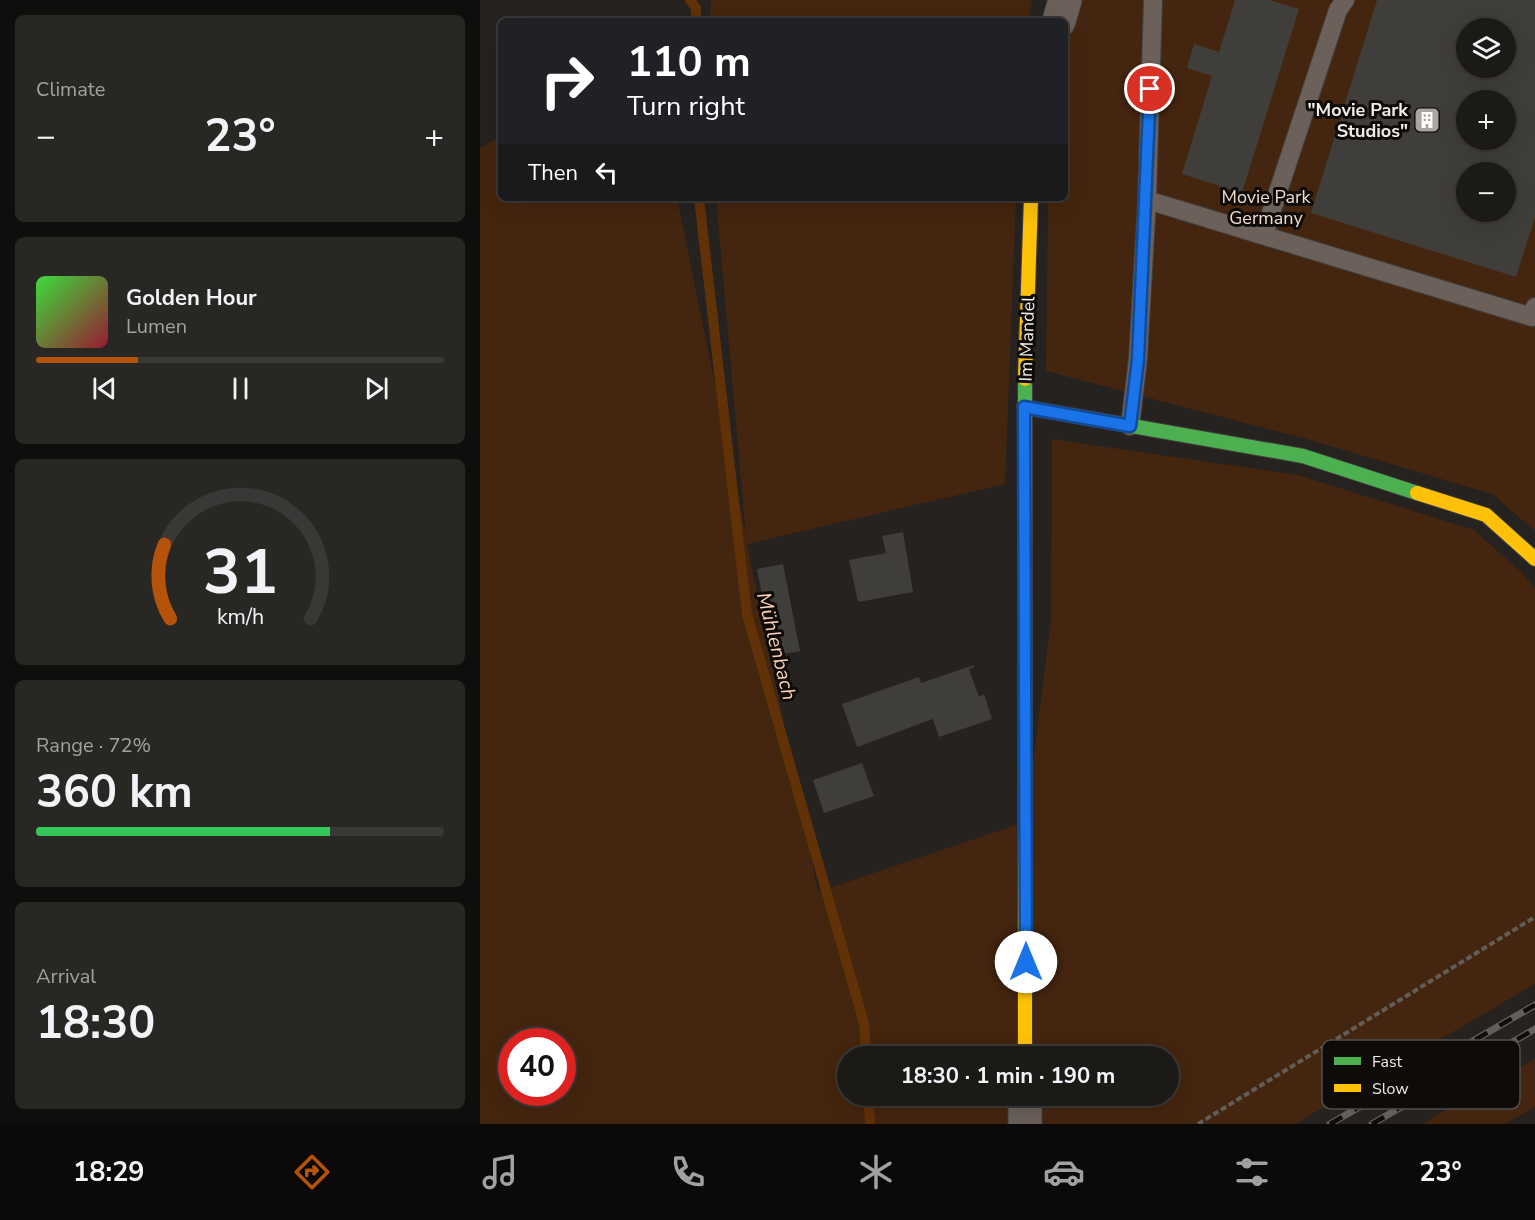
<!DOCTYPE html>
<meta charset="utf-8">
<style>
body{margin:0;font-family:"Nunito Sans",sans-serif;background:#292724;color:#f1f3f6;height:100vh;display:flex;flex-direction:column;font-size:22px;white-space:nowrap}
*{box-sizing:border-box;margin:0}
p{font-size:20px;color:#a0a1a1}
.icon{flex:none;width:33px;height:33px;fill:none;stroke:currentColor;stroke-width:2;stroke-linecap:round;stroke-linejoin:round}
.map{position:relative;flex:1;overflow:hidden}
.drawer{display:flex;flex-direction:column;gap:15px;padding:15px;background:#0f0e0d;width:480px}
.drawer>*{flex:none}
.banner{position:absolute;left:18px;top:18px;width:570px;height:183px;border-radius:9px;box-shadow:0 6px 24px #0002,0 0 0 2px #3a3836;background:#202124;color:#fff;overflow:hidden}
.fabs{position:absolute;left:976px;top:18px;display:grid;gap:12px}
.fabs a{display:grid;place-items:center;width:60px;height:60px;border-radius:50%;background:#1c1a17;box-shadow:0 6px 24px #0002,0 0 0 2px #3a3836;font-size:30px}
.speed{position:absolute;left:18px;top:1028px;display:flex;gap:12px;font-size:30px;font-weight:700;text-align:center}
.speed>*{display:grid;place-content:center;width:78px;height:78px;border-radius:50%;background:#1c1a17;box-shadow:0 6px 24px #0002,0 0 0 2px #3a3836;line-height:1}
.speed .limit{border:9px solid #d22;background:#fff;color:#111}
.pin{position:absolute;display:grid;place-items:center;width:51px;height:51px;color:#fff;margin:-26px;border:3px solid #fff;border-radius:50%;box-shadow:0 2px 6px #0007}
.me{position:absolute;width:66px;margin:-33px;rotate:0deg;stroke-linejoin:round;filter:drop-shadow(0 0 4px #0008)}
.turn{display:flex;align-items:center;gap:21px;height:126px;padding:0 30px;font-size:27px}
.turn .icon{width:78px;height:78px;stroke-width:2.5}
.turn b{display:block;font-size:42px;line-height:51px}
.then{display:flex;align-items:center;height:57px;padding:0 30px;background:#0003;gap:12px;font-size:22px}
.big{font-size:45px;font-weight:700;line-height:1.1}
.drawer .widget{flex:1;display:flex;flex-direction:column;justify-content:center;gap:9px;min-width:0;padding:0 21px;border-radius:9px;background:#292724}
.drawer .dial{align-items:center;gap:0}
.dial svg{height:156px;overflow:visible;fill:none;stroke:#3a3836;stroke-width:7;stroke-linecap:round;text-anchor:middle}
.dial text{fill:#f1f3f6;stroke:none}
.song{display:flex;align-items:center;gap:18px}
.cover{width:72px;height:72px;border-radius:9px;background:linear-gradient(135deg,hsl(120 70% 55%),hsl(350 70% 35%))}
.played{height:6px;border-radius:3px;background:linear-gradient(90deg,#b45309 25%,#3a3836 25%)}
.keys{display:flex;justify-content:space-around;direction:ltr}
.heat{display:flex;justify-content:space-between;align-items:center;font-size:33px;direction:ltr}
.charge{height:9px;border-radius:4px;background:linear-gradient(90deg,#34c759 72%,#3a3836 0)}
.trip{position:absolute;left:357px;top:1046px;width:342px;height:60px;border-radius:30px;background:#1c1a17;box-shadow:0 6px 24px #0002,0 0 0 2px #3a3836;font-weight:700;line-height:60px;text-align:center}
.tab-bar{display:flex;height:96px;justify-content:space-around;align-items:center;background:#0b0a09;color:#a0a1a1}
.tab-bar .icon{width:42px;height:42px}
.tab-bar .current{color:#b45309}
.tab-bar b{font-size:27px;color:#f1f3f6}
main{display:flex;flex:1;min-height:0}
.map>svg:first-child{display:block}
.green{fill:#44250f;fill-rule:evenodd}
.lines{fill:none;stroke-linecap:round;stroke-linejoin:round}
.stream{stroke:#613108;stroke-width:10}
.building{fill:#403e3b;fill-rule:evenodd}
.lane-casing{stroke:#413e3c;stroke-width:20}
.street-casing{stroke:#413e3c;stroke-width:35}
.fast-casing{stroke:#413e3c;stroke-width:16}
.slow-casing{stroke:#413e3c;stroke-width:16}
.path{stroke:#635d58;stroke-width:4;stroke-dasharray:6 3;stroke-linecap:butt}
.lane{stroke:#6b605a;stroke-width:18}
.street{stroke:#6b605a;stroke-width:33}
.fast{stroke:#4caf50;stroke-width:14}
.slow{stroke:#ffc107;stroke-width:14}
.rail-casing{stroke:#655e5a;stroke-width:7}
.rail{stroke:#0e0b09;stroke-width:4.5;stroke-dasharray:14;stroke-linecap:butt}
.route-casing{stroke:#114b97;stroke-width:15}
.route{stroke:#1a73e8;stroke-width:10}
.labels{text-anchor:middle;stroke-width:6;stroke-linejoin:round;paint-order:stroke}
.poi-label{font-size:18px;font-weight:bold;fill:#f0ece9;stroke:#0e0b09;text-anchor:end}
.park-label{font-size:18px;fill:#f1dccf;stroke:#0e0b09}
.street-label{font-size:18px;fill:#f0ece9;stroke:#0e0b09}
.water-label{font-size:20px;font-style:italic;fill:#fbd1b8;stroke:#0e0b09}
.key{fill:#0e0b09;stroke:#524e4c;stroke-width:1.5}
.key-label{font-size:16px;fill:#f0ece9}
</style>
<main>
<section class="drawer">
<div class="widget"><p>Climate</p>
<div class="heat"><a>−</a><b class="big">23°</b><a>+</a></div>
</div>
<div class="widget">
<div class="song"><i class="cover"></i><div><b>Golden Hour</b><p>Lumen</p></div></div>
<div class="played"></div>
<div class="keys"><svg class="icon" aria-label="previous" viewBox="0 0 24 24"><path d="M18 5L8 12l10 7zM5 5v14"/></svg><svg class="icon" aria-label="pause" viewBox="0 0 24 24"><path d="M8 5v14M16 5v14"/></svg><svg class="icon" aria-label="next" viewBox="0 0 24 24"><path d="M6 5l10 7-10 7zM19 5v14"/></svg></div>
</div>
<div class="widget dial"><svg viewBox="0 0 100 80">
<path d="M14 69A42 42 0 1 1 86 69"/>
<path d="M14 69A42 42 0 0 1 11 31" stroke="#b45309"/>
<text x="50" y="56" font-size="32" font-weight="700">31</text>
<text x="50" y="72" font-size="11">km/h</text>
</svg></div>
<div class="widget"><p>Range · 72%</p><b class="big">360 km</b><div class="charge"></div></div>
<div class="widget"><p>Arrival</p><b class="big">18:30</b></div>
</section>
<div class="map">
<svg width="1055" height="1124" viewBox="0 0 1055 1124">
<rect width="100%" height="100%" fill="#25221f"/>
<!-- green -->
<path class="green" d="M 231,0 L 552,0 L 549,21 L 230,21 Z
M 601,0 L 1055,0 L 1055,531 L 1012,494 L 823,438 L 566,371 L 568,198 L 585,198 L 585,50 ZM 987,28 L 1026,28 L 1026,68 L 987,68 ZM 987,100 L 1026,100 L 1026,140 L 987,140 ZM 987,172 L 1026,172 L 1026,212 L 987,212 Z
M 21,136 L 21,198 L 197,198 L 266,536 L 236,198 L 536,198 L 525,484 L 267,544 L 338,892 L 545,822 L 571,622 L 572,439 L 818,475 L 994,530 L 1042,573 L 1055,588 L 1055,984 L 815,1124 L 0,1124 L 0,148 ZM 32,1041 L 82,1041 L 82,1092 L 32,1092 ZM 368,1056 L 688,1056 L 688,1095 L 368,1095 Z
M 1055,1059 L 1055,1107 L 1024,1124 L 942,1124 Z"/>
<g class="lines">
<!-- stream -->
<path class="stream" d="M 210,0 L 216,8 L 216,21
M 219,198 L 267,614 L 384,1023 L 386,1056
M 388,1095 L 390,1124"/>
</g>
<!-- building -->
<path class="building" d="M 755,0 L 790,0 L 819,9 L 762,193 L 702,174 L 732,76 L 707,68 L 714,44 L 739,52 Z
M 897,0 L 1055,0 L 1055,217 L 1036,277 L 831,213 ZM 987,28 L 1026,28 L 1026,68 L 987,68 ZM 987,100 L 1026,100 L 1026,140 L 987,140 ZM 987,172 L 1026,172 L 1026,212 L 987,212 Z
M 423,532 L 433,592 L 378,602 L 369,560 L 406,553 L 402,536 Z
M 303,564 L 320,651 L 294,656 L 277,569 Z
M 494,665 L 494,667 L 489,669 L 499,697 L 504,694 L 512,719 L 459,737 L 453,719 L 377,747 L 362,704 L 439,677 L 441,683 Z
M 382,763 L 394,796 L 344,813 L 333,780 Z"/>
<g class="lines">
<!-- lane casing -->
<g class="lane-casing">
<path id="lane" d="M 673,0 L 667,200 L 1052,317 L 1055,307
M 784,234 L 858,10 L 865,0
M 650,426 L 658,359 L 667,200"/>
</g>
<!-- street casing -->
<g class="street-casing">
<path id="street" d="M 579,21 L 585,0
M 545,1124 L 545,1095"/>
</g>
<!-- fast casing -->
<g class="fast-casing">
<path id="fast" d="M 544,407 L 823,456 L 937,493
M 545,761 L 545,379"/>
</g>
<!-- slow casing -->
<g class="slow-casing">
<path id="slow" d="M 545,379 L 551,198
M 937,493 L 1006,515 L 1055,559
M 545,761 L 545,1056"/>
</g>
<!-- path -->
<path class="path" d="M 718,1124 L 1055,917"/>
<!-- lane -->
<use href="#lane" class="lane"/>
<!-- street -->
<use href="#street" class="street"/>
<!-- fast -->
<use href="#fast" class="fast"/>
<!-- slow -->
<use href="#slow" class="slow"/>
<!-- rail casing -->
<g class="rail-casing">
<path id="rail" d="M 850,1124 L 1055,1005
M 892,1124 L 1055,1029"/>
</g>
<!-- rail -->
<use href="#rail" class="rail"/>
</g>
<g class="lines">
<!-- route casing -->
<g class="route-casing">
<path id="route" d="M 546,962 L 544,407 L 650,426 L 658,359 L 670,89"/>
</g>
<!-- route -->
<use href="#route" class="route"/>
</g>
<!-- icons -->
<defs>
<g id="building-square" transform="scale(1.35)"><rect x="-9" y="-9" width="18" height="18" rx="4" fill="#a9a5a2" stroke="#0e0b09"/><path d="M-4-6H4V6H1V3H-1V6H-4ZM-2.5-4.3h1.7v1.8h-1.7ZM.8-4.3h1.7v1.8H.8ZM-2.5-1h1.7V.8h-1.7ZM.8-1h1.7V.8H.8Z" fill="#fff"/></g>
</defs>
<g fill-rule="evenodd">
<use href="#building-square" x="947" y="120"/>
</g>
<g class="labels">
<!-- poi labels -->
<g class="poi-label">
<text x="928" y="116">"Movie Park<tspan x="928" dy="21">Studios"</tspan></text>
</g>
<!-- park labels -->
<g class="park-label">
<text x="786" y="203">Movie Park<tspan x="786" dy="21">Germany</tspan></text>
</g>
<!-- street labels -->
<g class="street-label">
<text transform="translate(547 339) rotate(-88)" y="6">Im Mandel</text>
</g>
<!-- water labels -->
<g class="water-label">
<text transform="translate(297 646) rotate(76)" y="7">Mühlenbach</text>
</g>
</g>
<!-- legend -->
<rect x="842" y="1040" width="198" height="69" rx="9" class="key"/>
<rect x="854" y="1057" width="27" height="8" fill="#4caf50"/>
<rect x="854" y="1084" width="27" height="8" fill="#ffc107"/>
<g class="key-label">
<text x="892" y="1067">Fast</text>
<text x="892" y="1094">Slow</text>
</g>
</svg>
<div class="fabs">
<a><svg class="icon" aria-label="layers" viewBox="0 0 24 24"><path d="M12 4l9 5-9 5-9-5zM3 14l9 5 9-5"/></svg></a>
<a>+</a>
<a>−</a>
</div>
<div class="speed"><div class="limit">40</div></div>
<div class="pin" style="left:670px;top:89px;background:#d93025"><svg class="icon" aria-label="arrive" viewBox="0 0 24 24"><path d="M6 21V4h12l-3 4 3 4H6"/></svg></div>
<svg class="me" style="left:546px;top:962px" viewBox="-20 -20 40 40"><circle r="19" fill="#fff"/><path d="M0-13L10 11 0 6-10 11z" fill="#1a73e8"/></svg>
<div class="trip">18:30 · 1 min · 190 m</div>
<div class="banner">
<div class="turn"><svg class="icon" aria-label="right" viewBox="0 0 24 24"><path d="M7 20v-9h11M14 6l5 5-5 5"/></svg><div><b>110 m</b>Turn right</div></div>
<div class="then">Then<svg class="icon" aria-label="left" viewBox="0 0 24 24"><path d="M17 20v-9H6M10 6l-5 5 5 5"/></svg></div>
</div>
</div>
</main>
<nav class="tab-bar">
<b>18:29</b>
<svg class="icon current" aria-label="directions" viewBox="0 0 24 24"><path d="M12 3l9 9-9 9-9-9zM9 14v-3h6M13 9l2 2-2 2"/></svg>
<svg class="icon" aria-label="music" viewBox="0 0 24 24"><path d="M9 18V5l10-2v13"/><circle cx="6" cy="18" r="3"/><circle cx="16" cy="16" r="3"/></svg>
<svg class="icon" aria-label="phone" viewBox="0 0 24 24"><path d="M5 4h4l2 5-3 2q2 4 5 5l2-3 5 2v4C11 20 4 13 5 4z"/></svg>
<svg class="icon" aria-label="climate" viewBox="0 0 24 24"><path d="M12 3v18M4 7l16 10M4 17L20 7"/></svg>
<svg class="icon" aria-label="car" viewBox="0 0 24 24"><path d="M5 17H2v-5l4-1 3-4h7l3 4 3 1v5h-3M9 17h6M6 11h13"/><circle cx="7" cy="17" r="2"/><circle cx="17" cy="17" r="2"/></svg>
<svg class="icon" aria-label="filters" viewBox="0 0 24 24"><path d="M4 7h16M4 17h16"/><circle cx="9" cy="7" r="2"/><circle cx="15" cy="17" r="2"/></svg>
<b>23°</b>
</nav>
